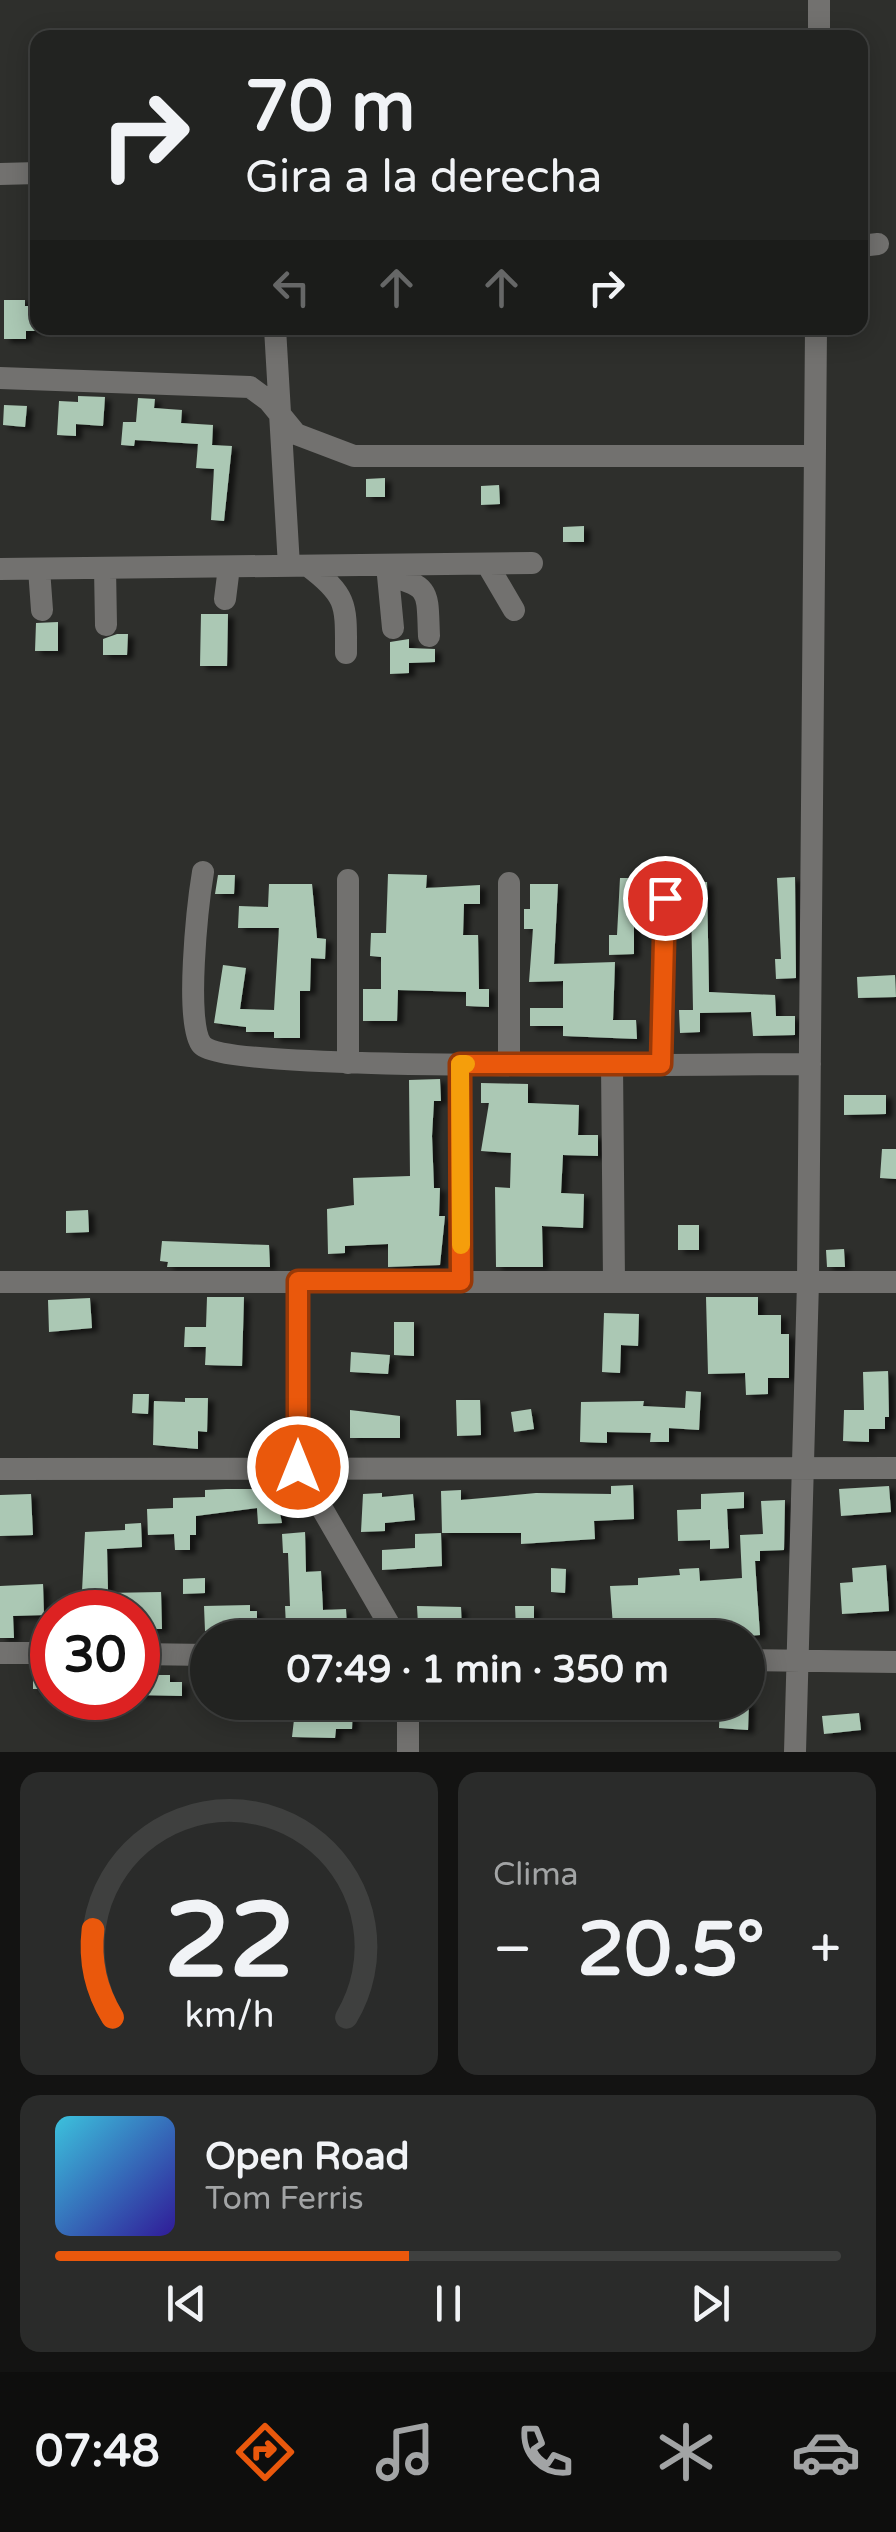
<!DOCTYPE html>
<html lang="es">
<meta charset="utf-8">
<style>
body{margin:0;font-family:"Varela Round",sans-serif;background:#2a2b2a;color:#f1f3f6;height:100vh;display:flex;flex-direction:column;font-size:38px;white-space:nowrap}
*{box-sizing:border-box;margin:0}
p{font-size:32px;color:#a2a4a5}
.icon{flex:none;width:55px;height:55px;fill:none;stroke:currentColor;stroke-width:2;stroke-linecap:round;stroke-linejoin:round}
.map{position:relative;height:1752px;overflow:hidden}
.drawer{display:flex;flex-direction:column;gap:20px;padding:20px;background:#131312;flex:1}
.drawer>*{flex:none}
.banner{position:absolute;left:30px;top:30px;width:838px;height:305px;border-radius:20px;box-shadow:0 5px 25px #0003,0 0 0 2px #3f403f;background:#222321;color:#f1f3f6;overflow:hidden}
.speed{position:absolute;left:30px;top:1590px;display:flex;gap:20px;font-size:50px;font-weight:700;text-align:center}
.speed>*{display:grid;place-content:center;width:130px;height:130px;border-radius:50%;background:#222321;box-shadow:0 5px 25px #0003,0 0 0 2px #3f403f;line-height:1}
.speed .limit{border:15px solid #d22;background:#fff;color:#111}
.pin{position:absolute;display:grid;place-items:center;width:85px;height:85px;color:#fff;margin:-42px;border:5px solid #fff;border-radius:50%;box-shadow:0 2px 10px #0007}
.me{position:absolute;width:110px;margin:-55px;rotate:0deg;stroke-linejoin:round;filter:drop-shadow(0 0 8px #0008)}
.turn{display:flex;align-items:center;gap:35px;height:210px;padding:0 50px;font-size:45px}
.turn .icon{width:130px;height:130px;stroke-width:2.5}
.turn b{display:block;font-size:70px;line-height:85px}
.lanes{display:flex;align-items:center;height:95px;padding:0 50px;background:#0003;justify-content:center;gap:50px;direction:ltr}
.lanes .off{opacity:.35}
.big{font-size:75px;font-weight:700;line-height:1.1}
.drawer .card{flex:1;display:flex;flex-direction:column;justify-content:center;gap:15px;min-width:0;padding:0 35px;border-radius:20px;background:#2a2b2a}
.drawer .dial{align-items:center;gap:0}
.dial svg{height:260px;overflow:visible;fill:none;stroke:#3f403f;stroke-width:7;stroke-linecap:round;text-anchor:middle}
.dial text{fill:#f1f3f6;stroke:none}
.song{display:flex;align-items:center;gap:30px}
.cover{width:120px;height:120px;border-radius:15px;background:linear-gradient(135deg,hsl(190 70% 55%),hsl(250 70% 35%))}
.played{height:10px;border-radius:5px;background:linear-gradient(90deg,#ea580c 45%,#3f403f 45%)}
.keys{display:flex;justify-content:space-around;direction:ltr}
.heat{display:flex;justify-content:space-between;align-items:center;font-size:55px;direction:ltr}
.drawer .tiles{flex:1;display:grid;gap:20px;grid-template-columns:1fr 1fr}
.card:last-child{grid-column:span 2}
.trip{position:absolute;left:190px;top:1620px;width:575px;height:100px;border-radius:50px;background:#222321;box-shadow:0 5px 25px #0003,0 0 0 2px #3f403f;font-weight:700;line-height:100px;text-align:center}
.menu{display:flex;height:160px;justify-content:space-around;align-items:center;background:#0e0e0d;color:#a2a4a5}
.menu .icon{width:70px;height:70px}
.menu .active{color:#ea580c}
.menu b{font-size:45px;color:#f1f3f6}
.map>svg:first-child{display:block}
.building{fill:#abc8b4;filter:url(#shadow)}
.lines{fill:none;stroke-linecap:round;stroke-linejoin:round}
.minor{stroke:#72716f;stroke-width:22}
.route-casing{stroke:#983908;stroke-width:25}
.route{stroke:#ea580c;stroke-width:18}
.slow{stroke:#f59e0b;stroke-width:18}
</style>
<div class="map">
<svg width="896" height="1752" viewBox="0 0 896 1752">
<defs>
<filter id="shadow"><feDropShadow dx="6" dy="3.5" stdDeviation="2.5" flood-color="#0009"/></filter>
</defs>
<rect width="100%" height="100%" fill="#2e2f2c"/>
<!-- building -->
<path class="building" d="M 4,300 L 25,300 L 25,306 L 38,306 L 38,331 L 26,331 L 26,339 L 4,339 Z
M 78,396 L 105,397 L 103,426 L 76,424 L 76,436 L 57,435 L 59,401 L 78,402 Z
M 138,398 L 155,399 L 154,408 L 182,410 L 181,423 L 213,425 L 212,445 L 232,446 L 224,521 L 211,520 L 214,469 L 196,468 L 198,444 L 135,440 L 134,446 L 121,445 L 123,422 L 136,422 Z
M 4,405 L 27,406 L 25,427 L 3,425 Z
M 385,478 L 385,497 L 366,497 L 366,479 Z
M 499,485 L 500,504 L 481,505 L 481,486 Z
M 584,526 L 584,542 L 563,542 L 563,527 Z
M 201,614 L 228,614 L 227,666 L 200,666 Z
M 58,622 L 58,651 L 35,651 L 36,623 Z
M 117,634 L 128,634 L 127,655 L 103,655 L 103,639 Z
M 409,639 L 409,648 L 435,649 L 435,662 L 409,663 L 409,673 L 390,674 L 390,642 Z
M 388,874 L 427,875 L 426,888 L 480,885 L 480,904 L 464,904 L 463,935 L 478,935 L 479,989 L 489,989 L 489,1007 L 466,1006 L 466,992 L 398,990 L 397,1021 L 363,1021 L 363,989 L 381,989 L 381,957 L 370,956 L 371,933 L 386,933 Z
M 218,875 L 235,875 L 234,894 L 215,894 Z
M 795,877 L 796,978 L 776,979 L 775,959 L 781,959 L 777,878 Z
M 620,878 L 644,878 L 639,927 L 634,927 L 634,954 L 609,955 L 609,935 L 617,935 Z
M 707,882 L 709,992 L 775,995 L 776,1016 L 795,1016 L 795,1035 L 753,1036 L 751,1012 L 700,1013 L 700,1032 L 680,1033 L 679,1010 L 693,1010 L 691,902 L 687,902 L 686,883 Z
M 269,884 L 312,884 L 317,938 L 326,939 L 325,959 L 311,958 L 310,991 L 300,991 L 300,1038 L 274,1038 L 274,1032 L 246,1032 L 246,1027 L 214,1023 L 223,965 L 246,968 L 240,1009 L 274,1010 L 279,928 L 238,928 L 239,906 L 268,907 Z
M 530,884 L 558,884 L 554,964 L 615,962 L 613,1020 L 636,1020 L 637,1039 L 563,1036 L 563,1026 L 530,1026 L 530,1008 L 563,1008 L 563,981 L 529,982 L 533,929 L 524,929 L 524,909 L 530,909 Z
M 895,975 L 896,997 L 858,998 L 857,977 Z
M 440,1079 L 441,1101 L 434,1101 L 432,1136 L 434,1188 L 440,1188 L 439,1216 L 445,1216 L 440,1265 L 388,1267 L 388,1244 L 345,1246 L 345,1253 L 328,1254 L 327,1209 L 354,1205 L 353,1178 L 410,1176 L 409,1080 Z
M 481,1083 L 528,1084 L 528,1103 L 579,1105 L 578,1135 L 598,1135 L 598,1156 L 563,1155 L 561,1193 L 584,1194 L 583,1228 L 542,1226 L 543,1267 L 496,1267 L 495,1187 L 510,1188 L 511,1153 L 481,1151 L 489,1103 L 481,1103 Z
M 844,1095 L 886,1095 L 886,1114 L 844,1115 Z
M 882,1149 L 896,1149 L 896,1179 L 880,1178 Z
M 88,1210 L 89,1232 L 66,1233 L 66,1211 Z
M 678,1225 L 699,1225 L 699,1250 L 678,1250 Z
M 162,1241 L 269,1245 L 270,1267 L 167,1267 L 168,1262 L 160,1261 Z
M 844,1249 L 845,1267 L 827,1267 L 826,1250 Z
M 207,1297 L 244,1297 L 242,1366 L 205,1365 L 206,1347 L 184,1347 L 185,1327 L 206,1327 Z
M 706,1297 L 758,1297 L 758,1315 L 781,1315 L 781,1334 L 789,1334 L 789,1378 L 768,1378 L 768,1394 L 746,1395 L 745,1373 L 708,1374 Z
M 90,1298 L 92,1328 L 49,1332 L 48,1300 Z
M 604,1313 L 639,1314 L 638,1346 L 621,1345 L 620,1373 L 602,1372 Z
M 394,1322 L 414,1322 L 414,1356 L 394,1355 Z
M 351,1352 L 390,1355 L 388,1374 L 350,1372 Z
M 888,1371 L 889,1417 L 885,1417 L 885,1429 L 869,1429 L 869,1442 L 843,1441 L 844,1410 L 864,1410 L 863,1372 Z
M 686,1391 L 701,1392 L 699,1430 L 669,1428 L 669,1442 L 650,1442 L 651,1433 L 607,1432 L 607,1443 L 580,1442 L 581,1402 L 644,1401 L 643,1406 L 685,1408 Z
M 133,1394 L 149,1394 L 148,1414 L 132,1413 Z
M 185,1398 L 208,1398 L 207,1432 L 198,1431 L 198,1449 L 153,1445 L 154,1401 L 185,1402 Z
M 456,1400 L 480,1400 L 481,1435 L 457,1436 Z
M 531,1409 L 534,1429 L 514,1432 L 511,1412 Z
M 350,1410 L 400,1416 L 400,1438 L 350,1438 Z
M 633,1485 L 634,1519 L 594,1521 L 595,1539 L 521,1544 L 521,1533 L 442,1533 L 441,1491 L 461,1490 L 461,1500 L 536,1493 L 611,1494 L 611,1486 Z
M 889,1486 L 891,1512 L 841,1516 L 839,1489 Z
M 226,1489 L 275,1489 L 282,1523 L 258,1524 L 257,1508 L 196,1516 L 196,1535 L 190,1535 L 190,1550 L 175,1550 L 174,1534 L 148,1535 L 147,1509 L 173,1508 L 173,1498 L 205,1497 L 205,1490 Z
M 744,1492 L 744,1508 L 727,1509 L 729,1548 L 710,1549 L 710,1540 L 678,1541 L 677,1510 L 701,1509 L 701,1494 Z
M 382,1493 L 382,1497 L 413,1494 L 415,1520 L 385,1523 L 385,1531 L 361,1532 L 363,1494 Z
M 31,1494 L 33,1535 L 0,1536 L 0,1495 Z
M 785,1500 L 784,1550 L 760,1551 L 760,1561 L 755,1561 L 760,1635 L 735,1637 L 734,1628 L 703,1630 L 702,1622 L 613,1626 L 610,1586 L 638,1585 L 638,1578 L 680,1575 L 679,1569 L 699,1568 L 700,1581 L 742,1578 L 740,1535 L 763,1534 L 761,1501 Z
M 141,1523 L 142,1547 L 107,1549 L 108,1590 L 82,1591 L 85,1532 L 125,1530 L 125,1524 Z
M 305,1532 L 306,1572 L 321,1571 L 323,1610 L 346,1609 L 347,1630 L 286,1626 L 285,1606 L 290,1606 L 288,1553 L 283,1553 L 282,1534 Z
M 441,1533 L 442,1566 L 382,1570 L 382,1550 L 415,1548 L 415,1534 Z
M 886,1565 L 889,1611 L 842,1614 L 840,1583 L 853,1582 L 852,1568 Z
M 551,1568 L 566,1569 L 565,1593 L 551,1592 Z
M 205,1578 L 205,1593 L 183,1594 L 183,1579 Z
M 43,1584 L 44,1615 L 13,1616 L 14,1638 L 0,1638 L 0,1586 Z
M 161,1592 L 162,1629 L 143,1629 L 143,1612 L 108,1612 L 107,1593 Z
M 250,1605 L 250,1611 L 257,1611 L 257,1628 L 205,1631 L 204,1606 Z
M 417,1606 L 461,1607 L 462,1634 L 443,1635 L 443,1623 L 418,1624 Z
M 515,1606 L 534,1606 L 534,1629 L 516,1629 Z
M 33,1668 L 52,1668 L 52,1689 L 33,1689 Z
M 138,1675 L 170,1675 L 170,1682 L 182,1682 L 182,1696 L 138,1695 Z
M 296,1702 L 353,1702 L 352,1729 L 336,1729 L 335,1738 L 292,1737 Z
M 720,1702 L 749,1702 L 748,1730 L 719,1728 Z
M 859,1713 L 861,1730 L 824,1734 L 822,1716 Z"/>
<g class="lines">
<!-- minor -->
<path class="minor" d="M 819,38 L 819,0
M 0,174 L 38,173
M 860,246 L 878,244
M 275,328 L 289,566
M 0,378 L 250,387 L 269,401 L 296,434 L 354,456 L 814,456
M 487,564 L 514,610
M 387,565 L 393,628
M 308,566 C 348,596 346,605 346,653
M 105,568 L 106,625
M 0,569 L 532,563
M 39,569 L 42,610
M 388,576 C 432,586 427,593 429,636
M 225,599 L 229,567
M 203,872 C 198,902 184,1025 202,1045 C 228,1073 736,1064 810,1064
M 509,883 L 509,1065
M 348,1063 L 348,880
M 459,1064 L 461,1281
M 612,1064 L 614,1281
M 661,1064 L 665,898
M 299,1281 L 298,1467 L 397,1638
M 0,1282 L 896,1282
M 0,1469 L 896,1468
M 0,1653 L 52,1653
M 138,1654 L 208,1655
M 748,1660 L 896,1662
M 408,1752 L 408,1702
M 795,1752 L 808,1282 L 816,328"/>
</g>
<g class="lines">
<!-- route casing -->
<g class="route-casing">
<path id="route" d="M 298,1467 L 298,1281 L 461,1281 L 460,1064 L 661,1064 L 665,898"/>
</g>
<!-- route -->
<use href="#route" class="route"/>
<!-- slow -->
<path class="slow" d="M 461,1245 L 460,1064 L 466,1064"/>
</g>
</svg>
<div class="speed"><div class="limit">30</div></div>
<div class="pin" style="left:665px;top:898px;background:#d93025"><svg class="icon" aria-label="arrive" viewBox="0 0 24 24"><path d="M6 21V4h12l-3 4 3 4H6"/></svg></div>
<svg class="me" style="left:298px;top:1467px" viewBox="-20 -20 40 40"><circle r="17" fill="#ea580c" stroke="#fff" stroke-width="3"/><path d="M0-11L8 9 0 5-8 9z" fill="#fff"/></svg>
<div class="trip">07:49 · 1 min · 350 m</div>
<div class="banner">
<div class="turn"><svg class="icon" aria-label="right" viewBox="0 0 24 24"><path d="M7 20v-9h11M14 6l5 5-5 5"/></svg><div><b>70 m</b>Gira a la derecha</div></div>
<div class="lanes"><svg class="icon off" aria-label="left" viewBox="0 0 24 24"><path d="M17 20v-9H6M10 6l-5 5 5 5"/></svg><svg class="icon off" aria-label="ahead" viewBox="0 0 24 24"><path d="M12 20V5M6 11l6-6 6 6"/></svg><svg class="icon off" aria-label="ahead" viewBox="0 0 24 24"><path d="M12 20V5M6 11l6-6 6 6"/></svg><svg class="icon" aria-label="right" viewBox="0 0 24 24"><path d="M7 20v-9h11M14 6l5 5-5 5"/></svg></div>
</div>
</div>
<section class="drawer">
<div class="tiles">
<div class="card dial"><svg viewBox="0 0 100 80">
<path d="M14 69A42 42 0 1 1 86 69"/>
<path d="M14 69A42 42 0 0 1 8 42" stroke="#ea580c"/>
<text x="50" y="56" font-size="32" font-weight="700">22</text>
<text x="50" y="72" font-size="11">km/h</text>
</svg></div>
<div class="card"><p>Clima</p>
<div class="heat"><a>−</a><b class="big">20.5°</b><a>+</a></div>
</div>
<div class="card">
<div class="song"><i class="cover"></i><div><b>Open Road</b><p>Tom Ferris</p></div></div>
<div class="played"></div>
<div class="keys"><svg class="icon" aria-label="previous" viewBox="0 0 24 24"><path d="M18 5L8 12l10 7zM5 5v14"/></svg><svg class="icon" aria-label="pause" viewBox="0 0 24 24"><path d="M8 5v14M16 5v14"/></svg><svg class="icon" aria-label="next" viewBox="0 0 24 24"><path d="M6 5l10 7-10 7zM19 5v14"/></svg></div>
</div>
</div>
</section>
<nav class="menu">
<b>07:48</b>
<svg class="icon active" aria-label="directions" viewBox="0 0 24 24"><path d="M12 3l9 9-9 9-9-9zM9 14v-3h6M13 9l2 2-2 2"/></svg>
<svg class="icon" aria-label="music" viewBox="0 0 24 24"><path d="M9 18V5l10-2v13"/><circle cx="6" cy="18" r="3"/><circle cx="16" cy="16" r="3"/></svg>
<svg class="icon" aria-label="phone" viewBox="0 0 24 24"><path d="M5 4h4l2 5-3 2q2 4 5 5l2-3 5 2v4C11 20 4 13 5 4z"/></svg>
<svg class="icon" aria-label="climate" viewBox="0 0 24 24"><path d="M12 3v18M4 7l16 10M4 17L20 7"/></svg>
<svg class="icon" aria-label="car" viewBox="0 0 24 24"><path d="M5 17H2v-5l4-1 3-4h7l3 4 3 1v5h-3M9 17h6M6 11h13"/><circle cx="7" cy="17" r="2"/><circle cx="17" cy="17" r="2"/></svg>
</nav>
